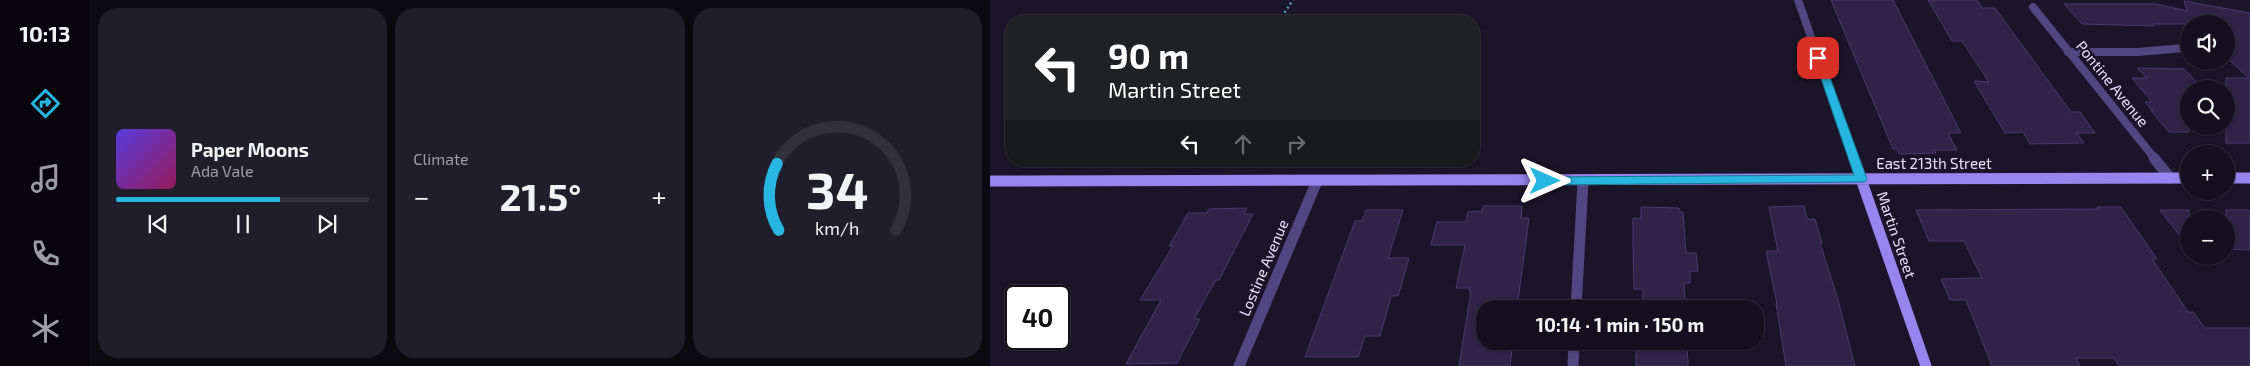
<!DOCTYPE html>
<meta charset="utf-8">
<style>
body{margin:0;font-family:"Exo 2",sans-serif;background:#211e2c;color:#f1f3f6;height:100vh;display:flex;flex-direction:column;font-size:19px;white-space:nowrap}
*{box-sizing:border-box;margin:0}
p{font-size:16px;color:#9d9da4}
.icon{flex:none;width:28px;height:28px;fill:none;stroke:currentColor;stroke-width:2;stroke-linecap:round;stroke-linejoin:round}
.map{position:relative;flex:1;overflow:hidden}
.details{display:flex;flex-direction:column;gap:8px;padding:8px;background:#0b0911;width:900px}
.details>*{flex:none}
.guide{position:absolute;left:15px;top:15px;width:475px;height:152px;border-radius:20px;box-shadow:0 1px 4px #0004,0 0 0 1px #33303d;background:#202124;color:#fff;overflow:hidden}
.tools{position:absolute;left:1190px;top:15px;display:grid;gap:10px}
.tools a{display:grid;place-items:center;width:55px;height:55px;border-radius:50%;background:#14101f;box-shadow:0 1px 4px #0004,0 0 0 1px #33303d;font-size:25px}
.speed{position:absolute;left:15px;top:285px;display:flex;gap:10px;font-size:25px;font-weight:700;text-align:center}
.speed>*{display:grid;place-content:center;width:65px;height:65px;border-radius:50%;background:#14101f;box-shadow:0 1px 4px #0004,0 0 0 1px #33303d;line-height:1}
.speed .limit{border:2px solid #111;border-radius:8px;background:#fff;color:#111}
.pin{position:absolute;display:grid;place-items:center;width:42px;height:42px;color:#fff;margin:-21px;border-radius:10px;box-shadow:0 2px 8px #0006}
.me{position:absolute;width:55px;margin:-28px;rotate:90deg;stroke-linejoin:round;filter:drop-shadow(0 0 4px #0008)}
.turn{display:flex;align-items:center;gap:18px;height:105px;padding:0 20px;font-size:22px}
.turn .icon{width:65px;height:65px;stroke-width:2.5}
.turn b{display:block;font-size:35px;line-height:42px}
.lanes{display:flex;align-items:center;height:48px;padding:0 20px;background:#0003;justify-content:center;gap:25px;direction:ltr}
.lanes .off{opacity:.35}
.big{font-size:38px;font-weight:700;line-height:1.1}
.details .widget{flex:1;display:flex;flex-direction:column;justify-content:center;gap:8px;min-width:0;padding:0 18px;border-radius:20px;background:#211e2c}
.details .dial{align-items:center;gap:0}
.dial svg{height:130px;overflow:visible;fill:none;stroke:#33303d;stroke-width:7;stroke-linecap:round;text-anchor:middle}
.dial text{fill:#f1f3f6;stroke:none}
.song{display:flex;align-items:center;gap:15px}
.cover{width:60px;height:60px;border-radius:8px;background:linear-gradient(135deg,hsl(250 70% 55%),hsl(330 70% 35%))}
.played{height:5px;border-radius:2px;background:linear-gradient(90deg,#27b5e1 65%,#33303d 65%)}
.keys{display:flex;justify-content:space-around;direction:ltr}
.heat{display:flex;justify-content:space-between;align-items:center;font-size:28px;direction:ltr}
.details .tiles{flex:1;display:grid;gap:8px;grid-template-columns:repeat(3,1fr)}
.trip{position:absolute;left:486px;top:300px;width:288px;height:50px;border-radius:20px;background:#14101f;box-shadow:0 1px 4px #0004,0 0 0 1px #33303d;font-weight:700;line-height:50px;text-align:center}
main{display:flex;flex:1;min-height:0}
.tab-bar{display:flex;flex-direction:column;width:90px;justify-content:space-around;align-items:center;background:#08060c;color:#9d9da4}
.tab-bar .icon{width:35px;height:35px}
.tab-bar .current{color:#27b5e1}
.tab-bar b{font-size:22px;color:#f1f3f6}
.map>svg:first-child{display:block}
.building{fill:#2f2347;stroke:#4b3970}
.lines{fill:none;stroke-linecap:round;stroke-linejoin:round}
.path{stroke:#42a5ad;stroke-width:2.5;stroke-dasharray:2 3;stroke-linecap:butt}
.street-far1{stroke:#504681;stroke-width:8}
.street{stroke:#504681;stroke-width:11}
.secondary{stroke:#9685ee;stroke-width:11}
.route{fill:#27b5e1;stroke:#197692}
.labels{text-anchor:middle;stroke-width:5;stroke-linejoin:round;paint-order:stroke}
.street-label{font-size:15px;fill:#e7e1fb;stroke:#1b1529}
</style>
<main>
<nav class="tab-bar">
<b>10:13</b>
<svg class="icon current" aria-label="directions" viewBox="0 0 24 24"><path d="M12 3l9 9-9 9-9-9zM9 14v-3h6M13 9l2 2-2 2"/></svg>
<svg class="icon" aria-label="music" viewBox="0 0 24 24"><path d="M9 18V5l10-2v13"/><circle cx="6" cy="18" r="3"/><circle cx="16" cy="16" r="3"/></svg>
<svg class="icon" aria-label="phone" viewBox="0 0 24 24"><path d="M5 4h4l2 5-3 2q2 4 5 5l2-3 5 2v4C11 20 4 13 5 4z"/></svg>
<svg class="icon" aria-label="climate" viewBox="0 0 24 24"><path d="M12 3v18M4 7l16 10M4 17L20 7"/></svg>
</nav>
<section class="details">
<div class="tiles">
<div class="widget">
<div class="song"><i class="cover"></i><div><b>Paper Moons</b><p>Ada Vale</p></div></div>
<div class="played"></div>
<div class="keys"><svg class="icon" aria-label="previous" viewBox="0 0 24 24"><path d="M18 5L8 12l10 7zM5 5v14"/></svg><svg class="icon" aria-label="pause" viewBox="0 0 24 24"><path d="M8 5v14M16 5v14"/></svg><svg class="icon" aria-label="next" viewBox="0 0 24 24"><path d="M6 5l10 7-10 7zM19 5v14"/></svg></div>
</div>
<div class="widget"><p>Climate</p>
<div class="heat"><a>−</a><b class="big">21.5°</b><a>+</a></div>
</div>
<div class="widget dial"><svg viewBox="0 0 100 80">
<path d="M14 69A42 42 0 1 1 86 69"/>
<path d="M14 69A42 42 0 0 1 13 28" stroke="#27b5e1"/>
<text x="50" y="56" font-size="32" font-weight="700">34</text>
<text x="50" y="72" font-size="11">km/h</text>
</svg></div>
</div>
</section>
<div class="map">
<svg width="1260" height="366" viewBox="0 0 1260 366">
<rect width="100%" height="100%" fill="#1b1529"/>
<!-- building -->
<path class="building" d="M 841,0 L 903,0 L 971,133 L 958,133 L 967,150 L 944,150 L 946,153 L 909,154 L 907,149 L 903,149 Z
M 938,0 L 987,0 L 992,8 L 1005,8 L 1081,112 L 1090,112 L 1105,133 L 1087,133 L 1094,143 L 1040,144 L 1033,132 L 1015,133 L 984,81 L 999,82 L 972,41 L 962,41 Z
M 1194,1 L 1260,13 L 1260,143 L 1236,143 L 1236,78 L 1259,78 L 1236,57 L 1236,24 L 1163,24 L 1164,26 L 1092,24 L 1074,4 L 1166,4 L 1197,11 Z
M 1147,68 L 1194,69 L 1213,89 L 1199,89 L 1199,132 L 1179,132 L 1161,111 L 1163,111 L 1155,102 L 1162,102 L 1142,78 L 1157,78 Z
M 493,206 L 532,206 L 531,218 L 539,218 L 527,309 L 495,309 L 495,341 L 523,341 L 520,366 L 469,366 L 481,291 L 479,291 L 479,288 L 466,288 L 475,245 L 441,245 L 447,222 L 476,222 L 478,212 L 492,211 Z
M 814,206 L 817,219 L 825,219 L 832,243 L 830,243 L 848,300 L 865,366 L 796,366 L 786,304 L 787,304 L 776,251 L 788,251 L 779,207 Z
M 651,207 L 689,208 L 689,212 L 693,212 L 696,253 L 706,253 L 708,271 L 700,271 L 700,283 L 694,283 L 695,309 L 653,309 L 653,289 L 644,289 L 643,244 L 643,218 L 651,219 Z
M 1107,207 L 1131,207 L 1167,259 L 1162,259 L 1198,312 L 1203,312 L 1215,328 L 1260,328 L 1260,366 L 1129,366 L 1124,358 L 1086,358 L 1090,366 L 1002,366 L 976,300 L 960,300 L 951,279 L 992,278 L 974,241 L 939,241 L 926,210 L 1108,209 Z
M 257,208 L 254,214 L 263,214 L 229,280 L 226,280 L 204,319 L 210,319 L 187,363 L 136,364 L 171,300 L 150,300 L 183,246 L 179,246 L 198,213 L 217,213 L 219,209 Z
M 376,210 L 413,210 L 398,258 L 419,258 L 408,296 L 401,296 L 390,336 L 375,336 L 368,357 L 315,357 L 365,221 L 372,221 Z
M 1170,210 L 1199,210 L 1199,248 Z
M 1236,210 L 1260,210 L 1260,250 L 1236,249 Z
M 646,341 L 697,341 L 698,366 L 646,366 Z"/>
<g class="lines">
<!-- path -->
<path class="path" d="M 289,21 L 303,0"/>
<!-- street-far1 -->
<path class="street-far1" d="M 808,0 L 864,159
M 1043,7 L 1165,159
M 1078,52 L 1148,52 L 1194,48"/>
<!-- street -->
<path class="street" d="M 864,158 L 871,179
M 1164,158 L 1180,178
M 586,309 L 593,181
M 249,366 L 327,181
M 583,366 L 584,341"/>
<!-- secondary -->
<path class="secondary" d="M 1236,178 L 1260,178
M 871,179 L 936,366
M 0,181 L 1199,178"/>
</g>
<!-- route -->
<path class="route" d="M 828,55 L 833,58 L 877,179 L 875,182 L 555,185 L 549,181 L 555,177 L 864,175 L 824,58 Z"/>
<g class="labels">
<!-- street labels -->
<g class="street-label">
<text transform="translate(1122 84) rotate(51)" y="5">Pontine Avenue</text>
<text x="944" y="169">East 213th Street</text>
<text transform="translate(906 235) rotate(71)" y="5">Martin Street</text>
<text transform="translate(274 268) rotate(-67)" y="5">Lostine Avenue</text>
</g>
</g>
</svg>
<div class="tools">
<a><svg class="icon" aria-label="sound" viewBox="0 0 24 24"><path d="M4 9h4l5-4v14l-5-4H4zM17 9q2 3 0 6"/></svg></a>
<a><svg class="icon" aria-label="search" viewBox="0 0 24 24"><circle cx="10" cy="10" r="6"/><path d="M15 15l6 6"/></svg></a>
<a>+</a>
<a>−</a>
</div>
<div class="speed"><div class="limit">40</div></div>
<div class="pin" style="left:828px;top:58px;background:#d93025"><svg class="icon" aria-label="arrive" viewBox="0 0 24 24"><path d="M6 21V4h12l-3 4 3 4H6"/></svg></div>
<svg class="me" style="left:555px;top:181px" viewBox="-20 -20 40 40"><path d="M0-17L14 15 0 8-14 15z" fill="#27b5e1" stroke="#fff" stroke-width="4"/></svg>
<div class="trip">10:14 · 1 min · 150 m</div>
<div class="guide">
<div class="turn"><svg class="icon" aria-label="left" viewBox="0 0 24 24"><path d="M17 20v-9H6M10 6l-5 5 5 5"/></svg><div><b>90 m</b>Martin Street</div></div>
<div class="lanes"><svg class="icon" aria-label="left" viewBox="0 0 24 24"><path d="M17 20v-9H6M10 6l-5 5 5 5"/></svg><svg class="icon off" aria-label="ahead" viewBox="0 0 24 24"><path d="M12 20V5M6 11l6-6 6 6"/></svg><svg class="icon off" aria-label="right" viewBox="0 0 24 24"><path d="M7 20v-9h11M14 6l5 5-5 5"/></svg></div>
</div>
</div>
</main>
